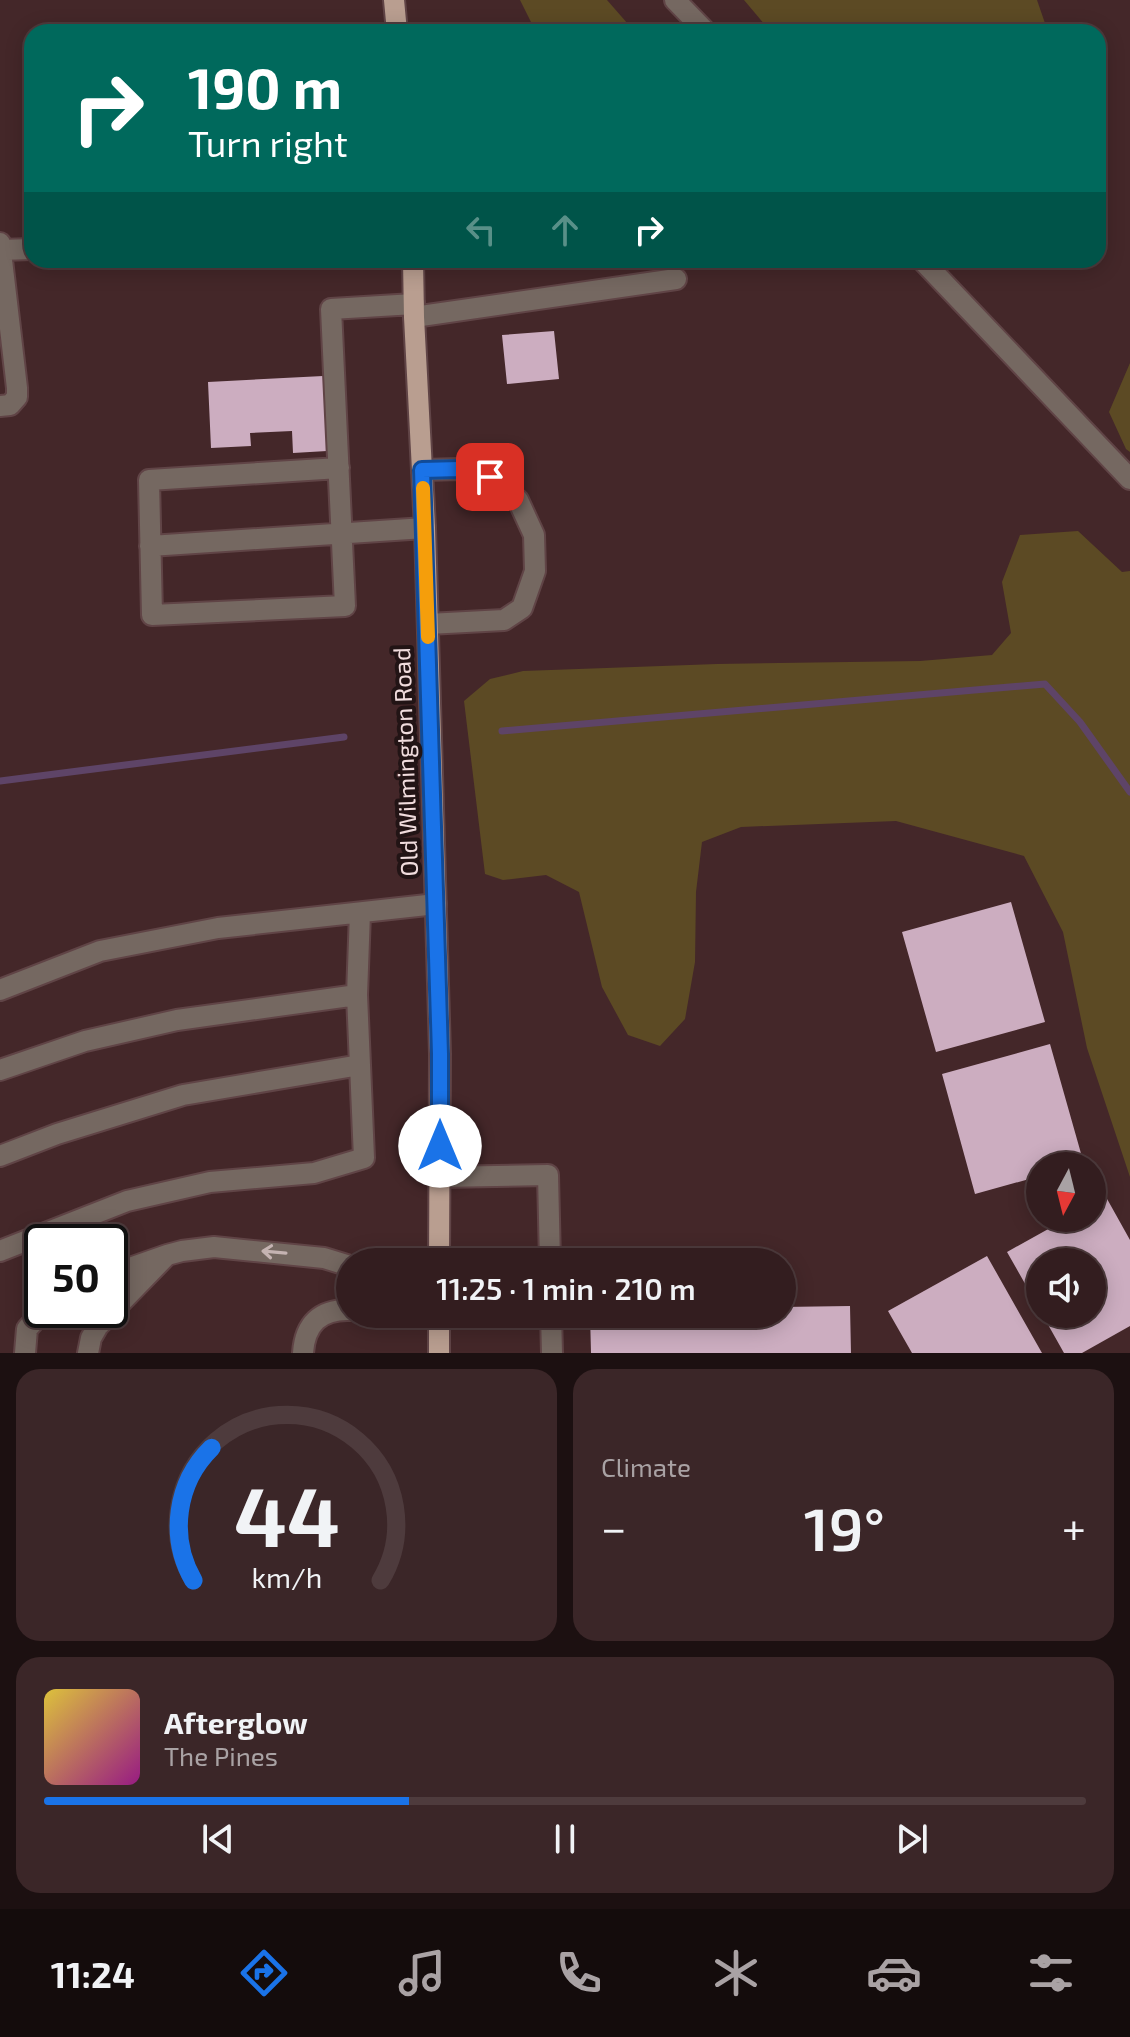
<!DOCTYPE html>
<meta charset="utf-8">
<style>
body{margin:0;font-family:"Exo 2",sans-serif;background:#3b2628;color:#f1f3f6;height:100vh;display:flex;flex-direction:column;font-size:30px;white-space:nowrap}
*{box-sizing:border-box;margin:0}
p{font-size:26px;color:#a9a2a4}
.icon{flex:none;width:44px;height:44px;fill:none;stroke:currentColor;stroke-width:2;stroke-linecap:round;stroke-linejoin:round}
.map{position:relative;height:1353px;overflow:hidden}
.drawer{display:flex;flex-direction:column;gap:16px;padding:16px;background:#1c1011;flex:1}
.drawer>*{flex:none}
.guide{position:absolute;left:24px;top:24px;width:1082px;height:244px;border-radius:24px;box-shadow:0 4px 20px #0003,0 0 0 2px #4e3b3d;background:#00695c;color:#fff;overflow:hidden}
.needle{width:52px;rotate:187deg}
.controls{position:absolute;left:1026px;top:1152px;display:grid;gap:16px}
.controls a{display:grid;place-items:center;width:80px;height:80px;border-radius:50%;background:#331d1f;box-shadow:0 4px 20px #0003,0 0 0 2px #4e3b3d;font-size:40px}
.speed{position:absolute;left:24px;top:1224px;display:flex;gap:16px;font-size:40px;font-weight:700;text-align:center}
.speed>*{display:grid;place-content:center;width:104px;height:104px;border-radius:50%;background:#331d1f;box-shadow:0 4px 20px #0003,0 0 0 2px #4e3b3d;line-height:1}
.speed .limit{border:4px solid #111;border-radius:12px;background:#fff;color:#111}
.pin{position:absolute;display:grid;place-items:center;width:68px;height:68px;color:#fff;margin:-34px;border-radius:16px;box-shadow:0 4px 12px #0006}
.me{position:absolute;width:88px;margin:-44px;rotate:0deg;stroke-linejoin:round;filter:drop-shadow(0 0 6px #0008)}
.turn{display:flex;align-items:center;gap:28px;height:168px;padding:0 32px;font-size:36px}
.turn .icon{width:104px;height:104px;stroke-width:2.5}
.turn b{display:block;font-size:56px;line-height:68px}
.lanes{display:flex;align-items:center;height:76px;padding:0 32px;background:#0003;justify-content:center;gap:40px;direction:ltr}
.lanes .off{opacity:.35}
.big{font-size:60px;font-weight:600;line-height:1.1}
.drawer .card{flex:1;display:flex;flex-direction:column;justify-content:center;gap:12px;min-width:0;padding:0 28px;border-radius:24px;background:#3b2628}
.drawer .dial{align-items:center;gap:0}
.dial svg{height:208px;overflow:visible;fill:none;stroke:#4e3b3d;stroke-width:7;stroke-linecap:round;text-anchor:middle}
.dial text{fill:#f1f3f6;stroke:none}
.song{display:flex;align-items:center;gap:24px}
.cover{width:96px;height:96px;border-radius:12px;background:linear-gradient(135deg,hsl(50 70% 55%),hsl(310 70% 35%))}
.played{height:8px;border-radius:4px;background:linear-gradient(90deg,#1a73e8 35%,#4e3b3d 35%)}
.keys{display:flex;justify-content:space-around;direction:ltr}
.heat{display:flex;justify-content:space-between;align-items:center;font-size:44px;direction:ltr}
.drawer .tiles{flex:1;display:grid;gap:16px;grid-template-columns:1fr 1fr}
.card:last-child{grid-column:span 2}
.trip{position:absolute;left:336px;top:1248px;width:460px;height:80px;border-radius:40px;background:#331d1f;box-shadow:0 4px 20px #0003,0 0 0 2px #4e3b3d;font-weight:600;line-height:80px;text-align:center}
.menu{display:flex;height:128px;justify-content:space-around;align-items:center;background:#140c0c;color:#a9a2a4}
.menu .icon{width:56px;height:56px}
.menu .on{color:#1a73e8}
.menu b{font-size:36px;color:#f1f3f6}
.map>svg:first-child{display:block}
.green{fill:#5c4a24}
.lines{fill:none;stroke-linecap:round;stroke-linejoin:round}
.stream{stroke:#5e4467;stroke-width:7}
.building{fill:#ccadc0}
.minor-casing{stroke:#604446;stroke-width:24}
.major-casing{stroke:#604446;stroke-width:24}
.minor{stroke:#756861;stroke-width:20}
.major{stroke:#b99e90;stroke-width:20}
.oneway{stroke:#c5b3b2}
.route-casing{stroke:#114b97;stroke-width:20}
.route{stroke:#1a73e8;stroke-width:14}
.slow{stroke:#f59e0b;stroke-width:14}
.labels{text-anchor:middle;stroke-width:8;stroke-linejoin:round;paint-order:stroke}
.street-label{font-size:24px;fill:#f0dcdd;stroke:#221415}
</style>
<div class="map">
<svg width="1130" height="1353" viewBox="0 0 1130 1353">
<rect width="100%" height="100%" fill="#442729"/>
<!-- green -->
<path class="green" d="M 520,0 L 607,0 L 635,32 L 536,32 Z
M 744,0 L 1037,0 L 1048,32 L 771,32 Z
M 1130,363 L 1130,452 L 1126,449 L 1109,412 Z
M 1078,531 L 1122,572 L 1130,571 L 1130,1177 L 1087,1048 L 1063,932 L 1024,856 L 896,821 L 741,827 L 702,842 L 696,892 L 695,962 L 685,1019 L 660,1046 L 628,1035 L 602,987 L 579,892 L 546,875 L 503,880 L 485,874 L 464,701 L 490,679 L 523,671 L 717,664 L 920,661 L 992,655 L 1011,633 L 1002,582 L 1020,535 Z"/>
<g class="lines">
<!-- stream -->
<path class="stream" d="M 502,731 L 1045,684 L 1080,722 L 1130,792
M 0,781 L 344,737"/>
</g>
<!-- building -->
<path class="building" d="M 554,331 L 559,379 L 507,384 L 502,335 Z
M 323,376 L 327,451 L 293,453 L 292,431 L 250,433 L 251,446 L 211,448 L 208,382 Z
M 1011,902 L 1045,1022 L 936,1052 L 902,932 Z
M 1050,1044 L 1084,1164 L 1075,1166 L 1040,1166 L 1040,1176 L 975,1194 L 942,1074 Z
M 1106,1197 L 1130,1240 L 1130,1326 L 1082,1353 L 1064,1353 L 1042,1314 L 1092,1314 L 1092,1262 L 1040,1262 L 1040,1310 L 1007,1252 L 1068,1218 L 1092,1218 L 1092,1205 Z
M 987,1256 L 1042,1353 L 912,1353 L 888,1311 Z
M 850,1306 L 851,1353 L 591,1353 L 590,1314 L 782,1314 L 782,1307 Z"/>
<g class="lines">
<!-- minor casing -->
<g class="minor-casing">
<path id="minor" d="M 675,0 L 706,32
M 0,243 L 17,388 L 17,397 L 10,405 L 0,406
M 0,250 L 32,249
M 922,260 L 1130,479
M 414,317 L 676,279
M 339,468 L 149,480 L 152,615 L 345,606 L 331,309 L 414,304
M 422,470 L 460,469 L 490,477 L 518,500 L 534,535 L 535,571 L 522,608 L 504,620 L 428,624
M 150,546 L 425,528
M 0,990 L 100,951 L 218,928 L 436,904
M 357,995 L 360,913
M 0,1070 L 85,1041 L 177,1020 L 357,995 L 360,1065
M 0,1156 L 57,1134 L 183,1095 L 360,1065 L 364,1158 L 314,1173 L 210,1182 L 127,1201 L 0,1251
M 439,1177 L 548,1175 L 550,1262
M 110,1275 L 167,1255 L 182,1251 L 214,1247 L 324,1258 L 350,1266
M 551,1314 L 552,1353
M 25,1353 L 27,1329 L 44,1310
M 88,1353 L 91,1338 L 98,1326 L 165,1257
M 303,1353 C 305,1324 320,1309 350,1310"/>
</g>
<!-- major casing -->
<g class="major-casing">
<path id="major" d="M 394,0 L 397,32
M 413,260 L 414,317 L 425,528 L 440,1054 L 439,1262
M 439,1353 L 439,1314"/>
</g>
<!-- minor -->
<use href="#minor" class="minor"/>
<!-- major -->
<use href="#major" class="major"/>
</g>
<!-- one-way arrows -->
<defs><path id="oneway-shaft" d="M-6 0H5M1.5-3L5.5 0L1.5 3" fill="none" stroke-width="1.6" stroke-linecap="round" stroke-linejoin="round" transform="scale(2)"/></defs>
<use class="oneway" href="#oneway-shaft" transform="translate(274 1252) rotate(-175)"/>
<g class="lines">
<!-- route casing -->
<g class="route-casing">
<path id="route" d="M 440,1146 L 440,1054 L 422,470 L 460,469 L 490,477"/>
</g>
<!-- route -->
<use href="#route" class="route"/>
<!-- slow -->
<path class="slow" d="M 423,488 L 428,637"/>
</g>
<g class="labels">
<!-- street labels -->
<g class="street-label">
<text transform="translate(406 762) rotate(-92)" y="8">Old Wilmington Road</text>
</g>
</g>
</svg>
<div class="controls">
<a><svg class="needle" viewBox="-14 -14 28 28"><path d="M0-13l5 13h-10z" fill="#e53935"/><path d="M0 13l5-13h-10z" fill="#a9a2a4"/></svg></a>
<a><svg class="icon" aria-label="sound" viewBox="0 0 24 24"><path d="M4 9h4l5-4v14l-5-4H4zM17 9q2 3 0 6"/></svg></a>
</div>
<div class="speed"><div class="limit">50</div></div>
<div class="pin" style="left:490px;top:477px;background:#d93025"><svg class="icon" aria-label="arrive" viewBox="0 0 24 24"><path d="M6 21V4h12l-3 4 3 4H6"/></svg></div>
<svg class="me" style="left:440px;top:1146px" viewBox="-20 -20 40 40"><circle r="19" fill="#fff"/><path d="M0-13L10 11 0 6-10 11z" fill="#1a73e8"/></svg>
<div class="trip">11:25 · 1 min · 210 m</div>
<div class="guide">
<div class="turn"><svg class="icon" aria-label="right" viewBox="0 0 24 24"><path d="M7 20v-9h11M14 6l5 5-5 5"/></svg><div><b>190 m</b>Turn right</div></div>
<div class="lanes"><svg class="icon off" aria-label="left" viewBox="0 0 24 24"><path d="M17 20v-9H6M10 6l-5 5 5 5"/></svg><svg class="icon off" aria-label="ahead" viewBox="0 0 24 24"><path d="M12 20V5M6 11l6-6 6 6"/></svg><svg class="icon" aria-label="right" viewBox="0 0 24 24"><path d="M7 20v-9h11M14 6l5 5-5 5"/></svg></div>
</div>
</div>
<section class="drawer">
<div class="tiles">
<div class="card dial"><svg viewBox="0 0 100 80">
<path d="M14 69A42 42 0 1 1 86 69"/>
<path d="M14 69A42 42 0 0 1 21 18" stroke="#1a73e8"/>
<text x="50" y="56" font-size="32" font-weight="700">44</text>
<text x="50" y="72" font-size="11">km/h</text>
</svg></div>
<div class="card"><p>Climate</p>
<div class="heat"><a>−</a><b class="big">19°</b><a>+</a></div>
</div>
<div class="card">
<div class="song"><i class="cover"></i><div><b>Afterglow</b><p>The Pines</p></div></div>
<div class="played"></div>
<div class="keys"><svg class="icon" aria-label="previous" viewBox="0 0 24 24"><path d="M18 5L8 12l10 7zM5 5v14"/></svg><svg class="icon" aria-label="pause" viewBox="0 0 24 24"><path d="M8 5v14M16 5v14"/></svg><svg class="icon" aria-label="next" viewBox="0 0 24 24"><path d="M6 5l10 7-10 7zM19 5v14"/></svg></div>
</div>
</div>
</section>
<nav class="menu">
<b>11:24</b>
<svg class="icon on" aria-label="directions" viewBox="0 0 24 24"><path d="M12 3l9 9-9 9-9-9zM9 14v-3h6M13 9l2 2-2 2"/></svg>
<svg class="icon" aria-label="music" viewBox="0 0 24 24"><path d="M9 18V5l10-2v13"/><circle cx="6" cy="18" r="3"/><circle cx="16" cy="16" r="3"/></svg>
<svg class="icon" aria-label="phone" viewBox="0 0 24 24"><path d="M5 4h4l2 5-3 2q2 4 5 5l2-3 5 2v4C11 20 4 13 5 4z"/></svg>
<svg class="icon" aria-label="climate" viewBox="0 0 24 24"><path d="M12 3v18M4 7l16 10M4 17L20 7"/></svg>
<svg class="icon" aria-label="car" viewBox="0 0 24 24"><path d="M5 17H2v-5l4-1 3-4h7l3 4 3 1v5h-3M9 17h6M6 11h13"/><circle cx="7" cy="17" r="2"/><circle cx="17" cy="17" r="2"/></svg>
<svg class="icon" aria-label="filters" viewBox="0 0 24 24"><path d="M4 7h16M4 17h16"/><circle cx="9" cy="7" r="2"/><circle cx="15" cy="17" r="2"/></svg>
</nav>
